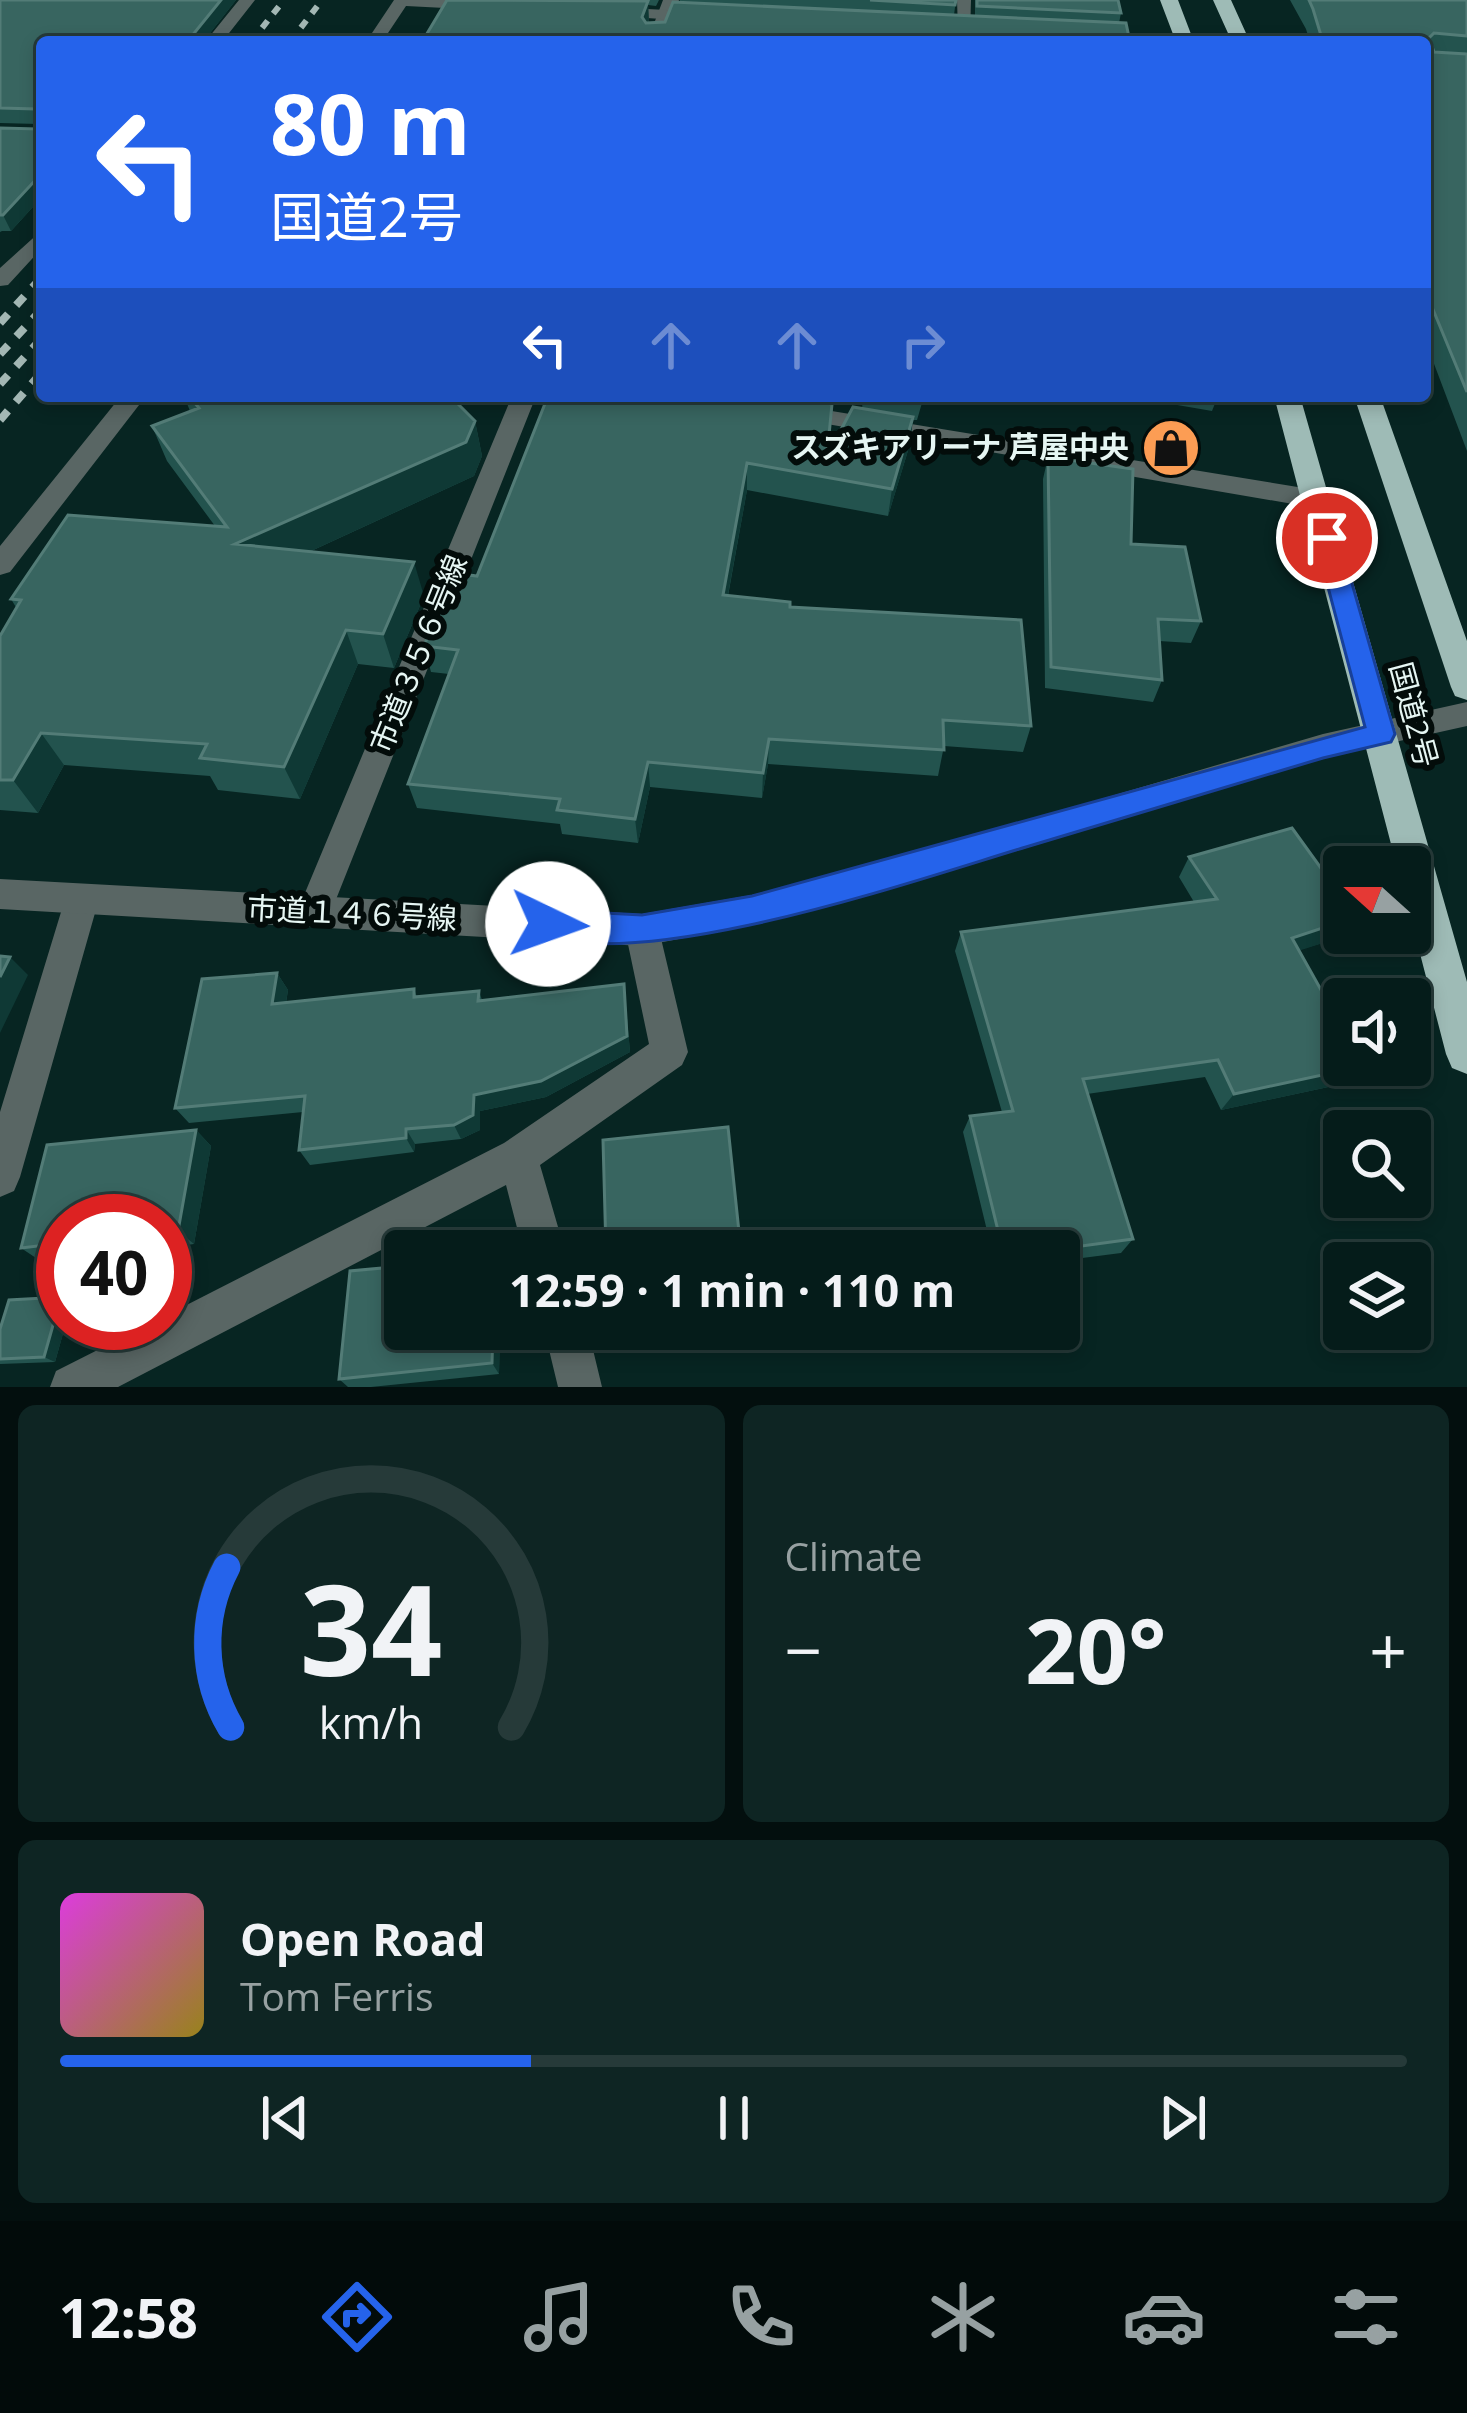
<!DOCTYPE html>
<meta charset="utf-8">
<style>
body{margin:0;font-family:"Open Sans","Noto Sans JP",sans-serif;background:#0e2523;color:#f1f3f6;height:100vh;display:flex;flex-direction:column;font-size:45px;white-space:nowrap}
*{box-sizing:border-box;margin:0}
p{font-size:39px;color:#97a1a2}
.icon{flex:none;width:66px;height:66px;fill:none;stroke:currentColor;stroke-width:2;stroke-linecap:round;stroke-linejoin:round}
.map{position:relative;height:1387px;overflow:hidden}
.side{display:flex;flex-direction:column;gap:18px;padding:18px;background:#030f0e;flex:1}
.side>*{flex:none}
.banner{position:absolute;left:36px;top:36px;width:1395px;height:366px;border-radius:12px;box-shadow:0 6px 18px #0003,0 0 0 3px #263a39;background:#2563eb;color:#fff;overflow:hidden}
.needle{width:78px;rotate:291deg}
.tools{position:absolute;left:1323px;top:846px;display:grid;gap:24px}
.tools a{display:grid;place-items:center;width:108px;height:108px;border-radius:12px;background:#051c1a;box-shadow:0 6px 18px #0003,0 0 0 3px #263a39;font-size:60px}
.speed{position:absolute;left:36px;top:1194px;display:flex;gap:24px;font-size:60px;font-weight:700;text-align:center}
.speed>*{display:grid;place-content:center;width:156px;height:156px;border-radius:50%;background:#051c1a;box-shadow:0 6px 18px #0003,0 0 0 3px #263a39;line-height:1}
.speed .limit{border:18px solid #d22;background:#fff;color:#111}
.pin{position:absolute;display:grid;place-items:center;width:102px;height:102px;color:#fff;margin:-51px;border:6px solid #fff;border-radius:50%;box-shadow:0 3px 12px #0007}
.me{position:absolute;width:132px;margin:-66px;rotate:93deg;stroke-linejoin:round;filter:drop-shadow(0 0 9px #0008)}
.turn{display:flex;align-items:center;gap:42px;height:252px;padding:0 36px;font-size:54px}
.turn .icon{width:156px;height:156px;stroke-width:2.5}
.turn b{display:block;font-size:84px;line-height:102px}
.lanes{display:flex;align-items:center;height:114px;padding:0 36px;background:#0003;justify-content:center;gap:60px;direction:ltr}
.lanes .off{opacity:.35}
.big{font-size:90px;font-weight:700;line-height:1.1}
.side .tile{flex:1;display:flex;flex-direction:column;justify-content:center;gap:18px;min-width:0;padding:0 42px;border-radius:18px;background:#0e2523}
.side .dial{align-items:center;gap:0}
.dial svg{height:312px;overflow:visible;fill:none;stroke:#263a39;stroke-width:7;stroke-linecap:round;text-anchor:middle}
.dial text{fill:#f1f3f6;stroke:none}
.song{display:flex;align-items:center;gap:36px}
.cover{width:144px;height:144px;border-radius:18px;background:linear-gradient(135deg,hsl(300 70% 55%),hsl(50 70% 35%))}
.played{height:12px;border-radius:6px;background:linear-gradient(90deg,#2563eb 35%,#263a39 35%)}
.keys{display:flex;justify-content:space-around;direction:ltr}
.heat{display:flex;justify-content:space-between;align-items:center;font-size:66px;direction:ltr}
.side .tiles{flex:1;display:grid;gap:18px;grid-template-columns:1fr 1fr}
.tile:last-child{grid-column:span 2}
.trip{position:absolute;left:384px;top:1230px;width:696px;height:120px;border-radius:12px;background:#051c1a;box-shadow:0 6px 18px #0003,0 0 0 3px #263a39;font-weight:700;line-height:120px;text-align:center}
.tab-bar{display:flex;height:192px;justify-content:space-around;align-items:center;background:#020b0a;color:#97a1a2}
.tab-bar .icon{width:84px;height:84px}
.tab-bar .current{color:#2563eb}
.tab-bar b{font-size:54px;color:#f1f3f6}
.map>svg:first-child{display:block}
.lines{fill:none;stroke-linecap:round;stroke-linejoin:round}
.service{fill:#596664;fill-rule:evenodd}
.minor{fill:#596664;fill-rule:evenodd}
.tertiary{fill:#596664;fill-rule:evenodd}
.trunk{fill:#9ebbb6;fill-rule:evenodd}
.rail-far1{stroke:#a3b7b4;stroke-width:6;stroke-dasharray:9 9;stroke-linecap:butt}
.rail{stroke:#a3b7b4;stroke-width:8;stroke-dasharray:12 12;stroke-linecap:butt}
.wall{fill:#23534e}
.shaded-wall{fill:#0f3935}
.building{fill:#386560;stroke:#537c77;stroke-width:3}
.route{fill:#2563eb;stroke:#184099;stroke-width:3}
.labels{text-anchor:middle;stroke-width:12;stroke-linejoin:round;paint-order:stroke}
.poi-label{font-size:30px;font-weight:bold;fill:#e6f6f3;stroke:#030c0a;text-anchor:end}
.street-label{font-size:30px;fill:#e6f6f3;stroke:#030c0a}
</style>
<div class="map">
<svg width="1467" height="1387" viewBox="0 0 1467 1387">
<rect width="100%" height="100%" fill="#072522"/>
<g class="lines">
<!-- service -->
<path class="service" d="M 957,0 L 971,0 L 970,35 L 958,32 Z"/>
<!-- minor -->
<path class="minor" d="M 239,0 L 255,0 L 222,42 L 205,42 Z
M 663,0 L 679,0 L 663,42 L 647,42 Z
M 42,230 L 42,248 L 8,285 L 0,286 L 0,268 Z
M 512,396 L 536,396 L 331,912 L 326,923 L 314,927 L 302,923 L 297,912 Z
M 795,405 L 1316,490 L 1329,499 L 1316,508 L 786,417 L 783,412 Z
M 82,884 L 94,888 L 99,899 L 20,1177 L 14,1191 L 0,1197 L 0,1112 L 65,899 L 70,888 Z
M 642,914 L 654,919 L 659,930 L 688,1052 L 682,1065 L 540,1165 L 565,1251 L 523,1251 L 506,1185 L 118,1387 L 50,1387 L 56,1371 L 151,1323 L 165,1323 L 165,1316 L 504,1143 L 649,1044 L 625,930 L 630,919 Z
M 544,1329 L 588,1329 L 602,1387 L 558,1387 Z"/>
<!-- tertiary -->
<path class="tertiary" d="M 394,0 L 484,0 L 492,5 L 484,10 L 406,6 L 382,42 L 366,42 Z
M 609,7 L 705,12 L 713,17 L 705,22 L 603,15 L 603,9 Z
M 1089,34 L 1145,37 L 1153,42 L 1083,42 L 1083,35 Z
M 121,396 L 146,396 L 10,572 L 0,575 L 0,546 Z
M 1467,702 L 1467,726 L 1323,758 L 920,880 L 752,925 L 642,946 L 0,909 L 0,879 L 642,914 L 752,895 L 920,852 L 1323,734 Z"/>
<!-- trunk -->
<path class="trunk" d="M 1160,0 L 1178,0 L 1194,42 L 1176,42 Z
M 1213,0 L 1231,0 L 1250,42 L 1232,42 Z
M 1274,396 L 1300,396 L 1467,982 L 1467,1074 L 1452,1068 L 1446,1054 L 1410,915 L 1410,867 L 1397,867 Z
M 1354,396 L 1380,396 L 1467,641 L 1467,700 L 1455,696 L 1451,687 Z"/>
<!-- rail-far1 -->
<path class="rail-far1" d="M 251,42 L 284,0
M 290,42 L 322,0"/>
<!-- rail -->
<path class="rail" d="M 0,323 L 42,277
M 0,354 L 42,309
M 0,384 L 42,338
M 0,420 L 42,372"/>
</g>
<!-- wall -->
<path class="wall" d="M 0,0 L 236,0 L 203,42 L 42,42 L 42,197 L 11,231 L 2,231 L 0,232 L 0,128 L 38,129 L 38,124 L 0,123 Z
M 447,0 L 659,0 L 656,6 L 648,5 L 649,23 L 665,22 L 680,3 L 680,0 L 956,0 L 954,15 L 975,16 L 975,0 L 1118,0 L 1121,13 L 1119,23 L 422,42 Z
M 1290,0 L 1467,0 L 1467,451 L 1425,340 L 1425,42 L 1310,42 L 1306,29 Z
M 184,396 L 450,396 L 475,421 L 482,456 L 474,476 L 309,552 L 424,596 L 394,668 L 358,664 L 300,799 L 218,790 L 210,776 L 64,765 L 38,813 L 0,810 L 0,636 L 17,609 L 11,599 L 215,526 L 167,461 L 152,426 L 190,411 Z
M 548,396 L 834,396 L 828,454 L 862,409 L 863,396 L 924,396 L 917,420 L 913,420 L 910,444 L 888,516 L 747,490 L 728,596 L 790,607 L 1031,726 L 1023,752 L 944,746 L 938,776 L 768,764 L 762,798 L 650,787 L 638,843 L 562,834 L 560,824 L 417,808 L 408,784 L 449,674 L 431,672 L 424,646 L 477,576 Z
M 1125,396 L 1218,396 L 1212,411 Z
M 1048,457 L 1201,621 L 1191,643 L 1159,641 L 1162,680 L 1153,702 L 1045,688 L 1043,479 Z
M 1189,857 L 1342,937 L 1299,950 L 1364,1066 L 1347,1083 L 1221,1110 L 1205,1077 L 1087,1094 L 1133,1239 L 1121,1253 L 1059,1261 L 1059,1251 L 992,1251 L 963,1132 L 970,1116 L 1002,1112 L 955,951 L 961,932 L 1194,902 L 1179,877 Z
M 277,973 L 288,990 L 286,1003 L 414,989 L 417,997 L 479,991 L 482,1000 L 624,984 L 630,1052 L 546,1097 L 480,1111 L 480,1130 L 461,1139 L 415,1144 L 414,1152 L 310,1165 L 299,1150 L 303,1112 L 189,1123 L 175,1108 Z
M 196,1130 L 211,1146 L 194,1244 L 165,1248 L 165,1221 L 63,1221 L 63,1259 L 42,1262 L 21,1248 L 47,1145 Z
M 61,1297 L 63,1299 L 63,1323 L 66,1323 L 55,1362 L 0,1364 L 0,1329 Z
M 405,1329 L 500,1329 L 499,1374 L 371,1387 L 348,1387 L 339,1379 Z
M 608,1329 L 712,1329 L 612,1340 Z"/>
<!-- shaded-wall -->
<path class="shaded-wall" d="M 221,0 L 236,0 L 203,42 L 187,42 Z
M 648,1 L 649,24 L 643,40 L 642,17 Z
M 42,173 L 42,197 L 11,231 L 3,215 Z
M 913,417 L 910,444 L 888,516 L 892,489 Z
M 475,421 L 482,456 L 474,476 L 250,579 L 235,544 Z
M 747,463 L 747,490 L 723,622 L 723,595 Z
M 414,562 L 424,596 L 394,668 L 383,634 Z
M 346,630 L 358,664 L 300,799 L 284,767 Z
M 41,733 L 64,765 L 38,813 L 13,780 Z
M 769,739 L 768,764 L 762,798 L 763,773 Z
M 648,762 L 650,787 L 638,843 L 635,819 Z
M 1344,921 L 1345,933 L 1342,937 L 1279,957 L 1292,938 Z
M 10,957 L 28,975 L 0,1033 L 0,977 Z
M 277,973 L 288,990 L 283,1021 L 272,1004 Z
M 624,984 L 630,1052 L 546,1097 L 480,1111 L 480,1130 L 461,1139 L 454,1125 L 474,1095 Z
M 1364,1066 L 1347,1083 L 1221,1110 L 1234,1094 Z
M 406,1129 L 415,1144 L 414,1152 L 406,1138 Z
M 196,1130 L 211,1146 L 194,1244 L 178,1231 Z
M 61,1297 L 63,1299 L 63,1323 L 66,1323 L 55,1362 L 44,1357 Z
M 493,1329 L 500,1329 L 499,1374 L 492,1363 Z"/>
<!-- building -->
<path class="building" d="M 0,0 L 221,0 L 187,42 L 42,42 L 42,173 L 3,215 L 0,215 L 0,128 L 38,129 L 36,109 L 0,108 Z
M 447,0 L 648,1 L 642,17 L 646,23 L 665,22 L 673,2 L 1126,23 L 1130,42 L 422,42 Z
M 870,0 L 956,0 L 955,5 Z
M 977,0 L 1118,0 L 1121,13 L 977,6 Z
M 1309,0 L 1467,0 L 1467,36 L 1434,33 L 1429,38 L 1434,52 L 1467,54 L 1467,392 L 1425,290 L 1425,42 L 1323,42 L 1313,9 Z
M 189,396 L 450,396 L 475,421 L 466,442 L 235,544 L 414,562 L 383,634 L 346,630 L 284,767 L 200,758 L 207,744 L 41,733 L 13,780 L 0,780 L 0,636 L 21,600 L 11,599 L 68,515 L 227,527 L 152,426 L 199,408 Z
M 548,396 L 787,396 L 832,404 L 827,456 L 853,407 L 913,417 L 892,489 L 747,463 L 723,595 L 790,602 L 790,607 L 1021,620 L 1031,726 L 943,720 L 944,750 L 769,739 L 763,773 L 648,762 L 635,819 L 557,810 L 560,799 L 408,784 L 458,650 L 424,646 L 453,573 L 477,576 Z
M 1048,457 L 1133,469 L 1131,544 L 1185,547 L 1201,621 L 1158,619 L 1162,680 L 1051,667 Z
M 1292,828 L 1344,900 L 1344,921 L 1292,938 L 1344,1031 L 1344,1065 L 1364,1066 L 1234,1094 L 1218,1060 L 1083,1079 L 1133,1239 L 1045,1251 L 1003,1251 L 970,1116 L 1013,1111 L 961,932 L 1217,899 L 1189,857 Z
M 0,956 L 10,957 L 0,977 Z
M 277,973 L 272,1004 L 414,989 L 414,997 L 479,991 L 478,1001 L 624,984 L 627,1036 L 541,1081 L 474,1095 L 473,1115 L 454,1125 L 406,1129 L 406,1138 L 299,1150 L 305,1096 L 175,1108 L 202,979 Z
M 728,1127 L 741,1251 L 606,1251 L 603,1140 Z
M 196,1130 L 178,1231 L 165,1232 L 165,1221 L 63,1221 L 63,1243 L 21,1248 L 47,1145 Z
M 405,1266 L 405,1329 L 493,1329 L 492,1363 L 339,1379 L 350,1271 Z
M 61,1297 L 44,1357 L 0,1359 L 0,1329 L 9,1300 Z"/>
<!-- route -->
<path class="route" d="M 1327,530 L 1339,538 L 1395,734 L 1391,742 L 1323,758 C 1224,788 1125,817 1026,847 C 913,881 645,974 537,934 L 532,924 L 537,914 L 548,910 L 642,915 L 752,896 L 1365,727 L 1315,538 Z"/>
<!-- icons -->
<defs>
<g id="shop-disc" transform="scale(3)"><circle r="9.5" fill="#fc9d54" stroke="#030c0a"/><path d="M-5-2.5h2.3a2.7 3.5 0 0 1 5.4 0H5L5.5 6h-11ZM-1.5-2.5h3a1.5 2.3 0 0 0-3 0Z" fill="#111"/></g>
</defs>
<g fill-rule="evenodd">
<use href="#shop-disc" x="1171" y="448"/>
</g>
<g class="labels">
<!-- poi labels -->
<g class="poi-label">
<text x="1129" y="458">スズキアリーナ 芦屋中央</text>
</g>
<!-- street labels -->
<g class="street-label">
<text transform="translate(419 654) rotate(-68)" y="10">市道３５６号線</text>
<text transform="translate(1413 715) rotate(75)" y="10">国道2号</text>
<text transform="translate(352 914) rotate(3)" y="10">市道１４６号線</text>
</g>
</g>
</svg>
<div class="tools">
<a><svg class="needle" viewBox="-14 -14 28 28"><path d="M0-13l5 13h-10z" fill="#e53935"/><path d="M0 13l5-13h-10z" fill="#97a1a2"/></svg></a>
<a><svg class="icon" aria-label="sound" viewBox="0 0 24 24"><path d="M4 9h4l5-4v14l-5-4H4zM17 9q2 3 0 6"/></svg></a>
<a><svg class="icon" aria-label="search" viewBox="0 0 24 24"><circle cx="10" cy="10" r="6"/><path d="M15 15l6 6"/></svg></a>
<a><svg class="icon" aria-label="layers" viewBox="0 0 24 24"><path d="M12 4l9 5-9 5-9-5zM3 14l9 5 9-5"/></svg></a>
</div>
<div class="speed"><div class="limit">40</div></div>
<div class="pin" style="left:1327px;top:538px;background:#d93025"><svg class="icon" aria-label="arrive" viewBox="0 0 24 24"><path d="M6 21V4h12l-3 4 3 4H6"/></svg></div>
<svg class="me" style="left:548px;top:924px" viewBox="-20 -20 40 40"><circle r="19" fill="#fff"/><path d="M0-13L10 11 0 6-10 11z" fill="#2563eb"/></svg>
<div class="trip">12:59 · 1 min · 110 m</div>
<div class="banner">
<div class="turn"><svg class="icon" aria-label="left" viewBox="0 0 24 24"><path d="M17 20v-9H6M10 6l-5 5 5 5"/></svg><div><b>80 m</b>国道2号</div></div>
<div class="lanes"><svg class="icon" aria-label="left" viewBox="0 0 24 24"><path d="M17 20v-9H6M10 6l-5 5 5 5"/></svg><svg class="icon off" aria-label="ahead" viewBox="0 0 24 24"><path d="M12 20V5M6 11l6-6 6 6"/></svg><svg class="icon off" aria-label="ahead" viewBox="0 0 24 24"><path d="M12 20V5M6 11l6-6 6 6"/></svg><svg class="icon off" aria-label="right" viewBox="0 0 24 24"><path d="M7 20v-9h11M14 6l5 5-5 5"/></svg></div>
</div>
</div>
<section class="side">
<div class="tiles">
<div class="tile dial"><svg viewBox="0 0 100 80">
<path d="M14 69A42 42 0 1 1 86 69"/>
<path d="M14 69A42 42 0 0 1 13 28" stroke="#2563eb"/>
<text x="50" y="56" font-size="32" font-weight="700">34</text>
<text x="50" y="72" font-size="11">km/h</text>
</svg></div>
<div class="tile"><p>Climate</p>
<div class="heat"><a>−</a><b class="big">20°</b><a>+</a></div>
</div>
<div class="tile">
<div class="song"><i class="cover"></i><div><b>Open Road</b><p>Tom Ferris</p></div></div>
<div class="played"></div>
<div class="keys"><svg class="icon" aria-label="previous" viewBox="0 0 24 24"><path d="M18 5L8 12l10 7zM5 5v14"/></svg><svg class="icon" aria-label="pause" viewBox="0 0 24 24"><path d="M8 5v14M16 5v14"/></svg><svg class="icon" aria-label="next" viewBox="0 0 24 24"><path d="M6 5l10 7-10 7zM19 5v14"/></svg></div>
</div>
</div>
</section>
<nav class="tab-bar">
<b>12:58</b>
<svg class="icon current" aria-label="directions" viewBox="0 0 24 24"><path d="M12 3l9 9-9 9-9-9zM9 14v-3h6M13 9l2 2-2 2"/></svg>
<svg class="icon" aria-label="music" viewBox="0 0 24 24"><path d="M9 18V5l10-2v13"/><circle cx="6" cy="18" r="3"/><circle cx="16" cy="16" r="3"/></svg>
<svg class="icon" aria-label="phone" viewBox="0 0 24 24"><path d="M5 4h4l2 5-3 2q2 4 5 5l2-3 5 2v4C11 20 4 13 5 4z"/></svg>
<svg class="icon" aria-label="climate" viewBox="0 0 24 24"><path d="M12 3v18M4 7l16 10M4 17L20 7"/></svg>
<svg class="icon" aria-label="car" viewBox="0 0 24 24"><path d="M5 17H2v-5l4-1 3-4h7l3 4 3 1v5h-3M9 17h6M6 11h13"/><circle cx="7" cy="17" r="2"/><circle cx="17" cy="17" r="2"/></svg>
<svg class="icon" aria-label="filters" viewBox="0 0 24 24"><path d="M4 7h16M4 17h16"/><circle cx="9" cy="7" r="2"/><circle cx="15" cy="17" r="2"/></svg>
</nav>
